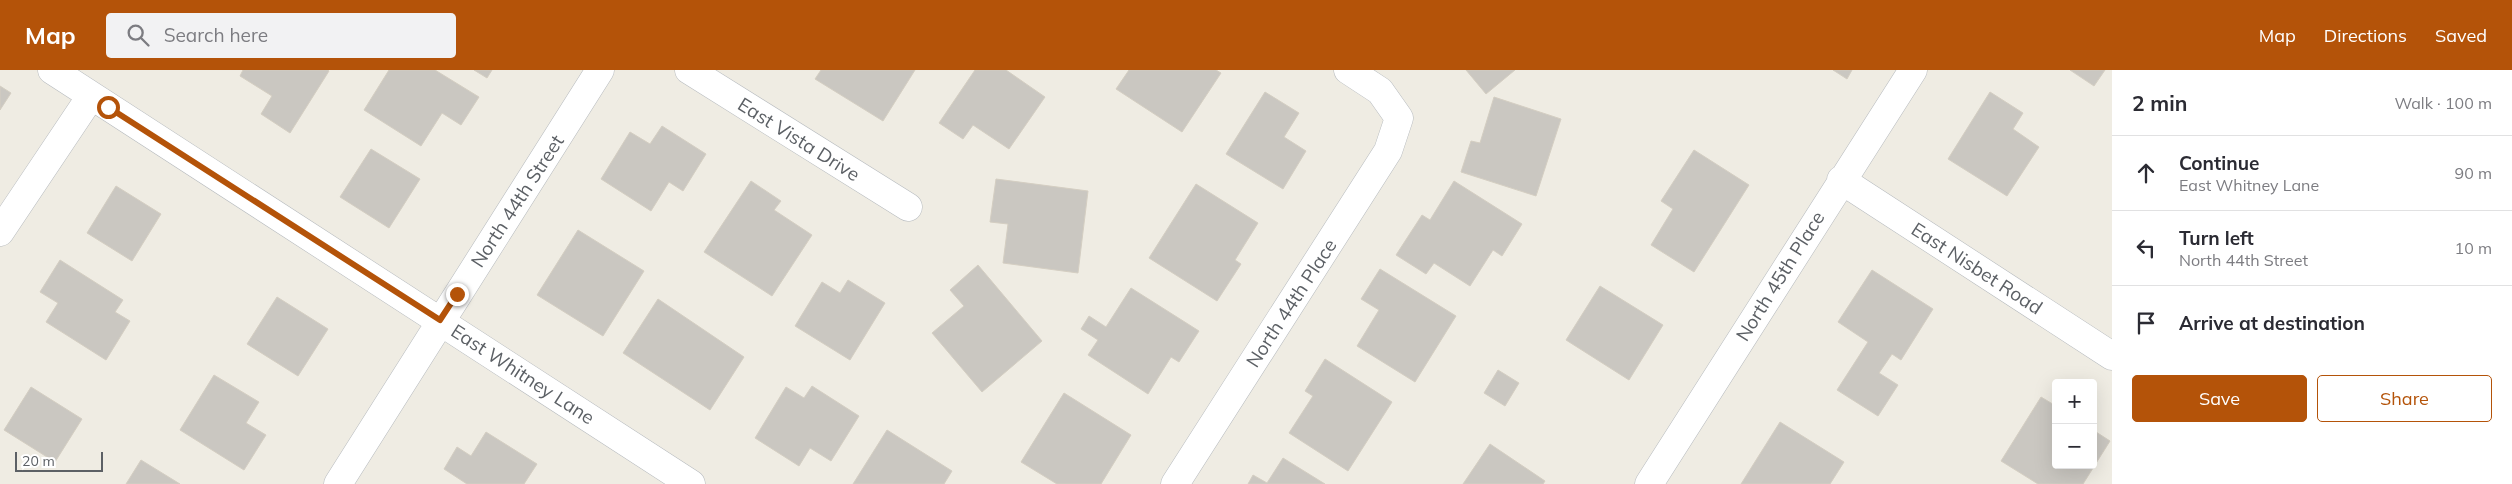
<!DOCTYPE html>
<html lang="en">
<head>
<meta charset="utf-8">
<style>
  :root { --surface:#fff; --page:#f2f2f3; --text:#2b2b33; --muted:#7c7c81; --line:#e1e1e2; --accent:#b45309 }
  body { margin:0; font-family:Mulish,sans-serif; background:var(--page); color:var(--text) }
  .controls { position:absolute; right:15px; bottom:15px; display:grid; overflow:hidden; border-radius:5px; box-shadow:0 5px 20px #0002 }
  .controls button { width:45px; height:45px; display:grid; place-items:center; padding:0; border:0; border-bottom:1px solid var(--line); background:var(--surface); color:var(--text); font:25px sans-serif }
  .scale { position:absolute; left:15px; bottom:12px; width:88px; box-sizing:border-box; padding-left:5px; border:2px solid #5c6065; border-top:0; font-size:14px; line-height:18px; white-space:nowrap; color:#5c6065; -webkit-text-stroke:4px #fff; paint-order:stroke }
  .stop { position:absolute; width:15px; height:15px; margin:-11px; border:4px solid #b45309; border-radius:50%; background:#fff }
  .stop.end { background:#b45309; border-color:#fff; box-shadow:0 1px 5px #0008 }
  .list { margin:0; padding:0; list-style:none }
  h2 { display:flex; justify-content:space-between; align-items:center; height:65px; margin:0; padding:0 20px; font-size:21px }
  h2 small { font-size:16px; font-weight:400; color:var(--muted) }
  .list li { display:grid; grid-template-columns:32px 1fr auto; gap:15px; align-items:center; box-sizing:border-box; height:75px; padding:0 20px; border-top:1px solid var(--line) }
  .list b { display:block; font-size:19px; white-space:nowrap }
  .list p { margin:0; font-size:16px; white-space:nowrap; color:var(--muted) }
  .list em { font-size:16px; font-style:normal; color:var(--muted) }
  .actions { display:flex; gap:10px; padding:15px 20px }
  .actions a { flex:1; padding:11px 0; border:1px solid var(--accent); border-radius:5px; text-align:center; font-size:18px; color:var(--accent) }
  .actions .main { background:var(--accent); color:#fff }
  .icon { flex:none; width:28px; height:28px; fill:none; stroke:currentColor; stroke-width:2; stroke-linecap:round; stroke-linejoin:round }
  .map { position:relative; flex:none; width:2112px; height:414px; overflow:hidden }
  header { display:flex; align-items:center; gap:30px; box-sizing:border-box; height:70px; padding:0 25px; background:var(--accent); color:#fff }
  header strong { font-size:24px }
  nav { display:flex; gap:28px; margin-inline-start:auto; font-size:18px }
  .search { width:350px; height:45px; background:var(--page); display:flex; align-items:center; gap:12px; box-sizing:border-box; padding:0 18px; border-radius:5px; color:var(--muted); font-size:19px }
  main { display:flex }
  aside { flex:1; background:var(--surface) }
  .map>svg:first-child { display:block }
</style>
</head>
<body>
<header>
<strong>Map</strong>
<div class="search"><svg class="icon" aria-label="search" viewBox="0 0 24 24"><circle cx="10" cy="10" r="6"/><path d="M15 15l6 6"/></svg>Search here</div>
<nav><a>Map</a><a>Directions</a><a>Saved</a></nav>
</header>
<main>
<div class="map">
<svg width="2112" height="414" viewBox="0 0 2112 414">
  <rect width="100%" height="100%" fill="#efece3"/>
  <path fill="#cac7c1" stroke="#d4cec2" d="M 243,0 L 328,0 L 329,1 L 290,63 L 261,44 L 272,26 L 240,6 Z
    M 389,0 L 435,0 L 479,27 L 461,55 L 442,43 L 421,76 L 364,40 Z
    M 474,0 L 492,0 L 487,8 Z
    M 821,0 L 915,0 L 883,51 L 815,9 Z
    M 975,0 L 1006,0 L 1045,27 L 1009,79 L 973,55 L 963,69 L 939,53 Z
    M 1129,0 L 1216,0 L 1221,3 L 1182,62 L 1116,19 Z
    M 1466,0 L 1515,0 L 1486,24 Z
    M 1833,0 L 1852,0 L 1847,9 Z
    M 2070,0 L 2105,0 L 2094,16 Z
    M 0,16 L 11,23 L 0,40 Z
    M 1265,22 L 1299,43 L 1284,67 L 1306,81 L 1283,119 L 1226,84 Z
    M 1990,22 L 2023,43 L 2013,59 L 2039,77 L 2007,126 L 1948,89 Z
    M 1494,27 L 1561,49 L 1536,126 L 1461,102 L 1471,71 L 1480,73 Z
    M 662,56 L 706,84 L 683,121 L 669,112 L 651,141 L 601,109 L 630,62 L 650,74 Z
    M 371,79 L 420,109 L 389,158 L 340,127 Z
    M 1694,80 L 1749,115 L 1694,202 L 1651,175 L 1673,139 L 1661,131 Z
    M 996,109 L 1088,121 L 1078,203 L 1003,193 L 1008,154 L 990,152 Z
    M 751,111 L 781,131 L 774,140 L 812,165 L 772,226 L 704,182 Z
    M 1454,111 L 1522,154 L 1502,186 L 1493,180 L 1470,216 L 1434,193 L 1426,204 L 1396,185 L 1422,145 L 1430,150 Z
    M 1196,114 L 1258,153 L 1235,190 L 1241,194 L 1217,231 L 1149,188 Z
    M 116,116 L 161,144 L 132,191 L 87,163 Z
    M 578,160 L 644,201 L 603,266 L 537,225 Z
    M 60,190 L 123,230 L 115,242 L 130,251 L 106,290 L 46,252 L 58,233 L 40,222 Z
    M 978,195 L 1042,271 L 982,322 L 932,263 L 964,236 L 950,220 Z
    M 1380,199 L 1456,246 L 1415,312 L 1357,276 L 1379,240 L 1361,229 Z
    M 1872,200 L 1933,239 L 1901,290 L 1892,284 L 1879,303 L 1898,315 L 1878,346 L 1837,320 L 1868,272 L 1838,252 Z
    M 848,210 L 885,233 L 850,290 L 795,256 L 822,212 L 840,223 Z
    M 1600,216 L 1663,255 L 1629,310 L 1566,270 Z
    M 1131,218 L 1199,261 L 1179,292 L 1171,287 L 1148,324 L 1088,285 L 1098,270 L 1081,259 L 1089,246 L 1106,257 Z
    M 277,227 L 328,259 L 298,306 L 247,274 Z
    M 658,229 L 744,287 L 710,340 L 623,283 Z
    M 1325,289 L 1392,332 L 1348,401 L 1289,363 L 1313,326 L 1305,321 Z
    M 1498,300 L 1519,313 L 1505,336 L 1484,323 Z
    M 214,305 L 259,332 L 246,353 L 266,365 L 244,400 L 180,360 Z
    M 812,316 L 859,346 L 831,391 L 810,378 L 799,396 L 755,368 L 786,317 L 804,328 Z
    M 31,317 L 82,349 L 55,392 L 4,360 Z
    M 1064,323 L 1131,365 L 1101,414 L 1057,414 L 1021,392 Z
    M 2041,327 L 2056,336 L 2056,395 L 2093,395 L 2093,360 L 2110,371 L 2083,414 L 2038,414 L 2001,391 Z
    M 1780,352 L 1844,392 L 1830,414 L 1741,414 Z
    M 887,360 L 952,401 L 944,414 L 853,414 Z
    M 486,362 L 537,394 L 524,414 L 467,414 L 444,399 L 457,377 L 471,386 Z
    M 1490,374 L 1545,411 L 1543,414 L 1463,414 Z
    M 1283,388 L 1325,414 L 1248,414 L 1253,405 L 1267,413 Z
    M 141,390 L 180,414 L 126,414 Z"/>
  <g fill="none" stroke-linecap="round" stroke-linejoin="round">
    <defs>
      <path id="minor" d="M 52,0 L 691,414
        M 689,0 L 908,137
        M 1841,110 L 2112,286
        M 0,162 L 91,26
        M 338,414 L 600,0
        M 1175,414 L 1388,81 L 1399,48 L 1380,21 L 1348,0
        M 1649,414 L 1913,0"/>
    </defs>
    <use href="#minor" stroke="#b6babe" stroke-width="29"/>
    <use href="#minor" stroke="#fff" stroke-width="28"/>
  </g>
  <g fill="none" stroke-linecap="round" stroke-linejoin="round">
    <path stroke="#b45309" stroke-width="6" d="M 108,37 L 440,250 L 457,224"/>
  </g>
  <g text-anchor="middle" stroke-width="5" stroke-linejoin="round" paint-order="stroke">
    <g font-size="19" fill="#5c6065" stroke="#fff">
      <text transform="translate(799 69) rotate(32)" y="7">East Vista Drive</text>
      <text transform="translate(517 131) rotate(-57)" y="7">North 44th Street</text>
      <text transform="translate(1977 198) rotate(33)" y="7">East Nisbet Road</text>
      <text transform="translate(1780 206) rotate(-58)" y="7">North 45th Place</text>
      <text transform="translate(1291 233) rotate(-57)" y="7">North 44th Place</text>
      <text transform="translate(523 304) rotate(33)" y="7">East Whitney Lane</text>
    </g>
  </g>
</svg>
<div class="controls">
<button>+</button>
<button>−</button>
</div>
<div class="scale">20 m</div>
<div class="stop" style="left:108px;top:37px"></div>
<div class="stop end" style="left:457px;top:224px"></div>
</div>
<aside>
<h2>2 min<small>Walk · 100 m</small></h2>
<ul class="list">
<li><svg class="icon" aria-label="ahead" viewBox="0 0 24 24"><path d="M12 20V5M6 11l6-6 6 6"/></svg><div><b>Continue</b><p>East Whitney Lane</p></div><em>90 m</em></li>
<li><svg class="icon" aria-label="left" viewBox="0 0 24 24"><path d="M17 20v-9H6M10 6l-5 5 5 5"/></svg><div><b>Turn left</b><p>North 44th Street</p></div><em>10 m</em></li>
<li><svg class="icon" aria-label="arrive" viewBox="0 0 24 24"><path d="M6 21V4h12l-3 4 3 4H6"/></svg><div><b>Arrive at destination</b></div></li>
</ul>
<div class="actions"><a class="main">Save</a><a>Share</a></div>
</aside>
</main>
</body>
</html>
